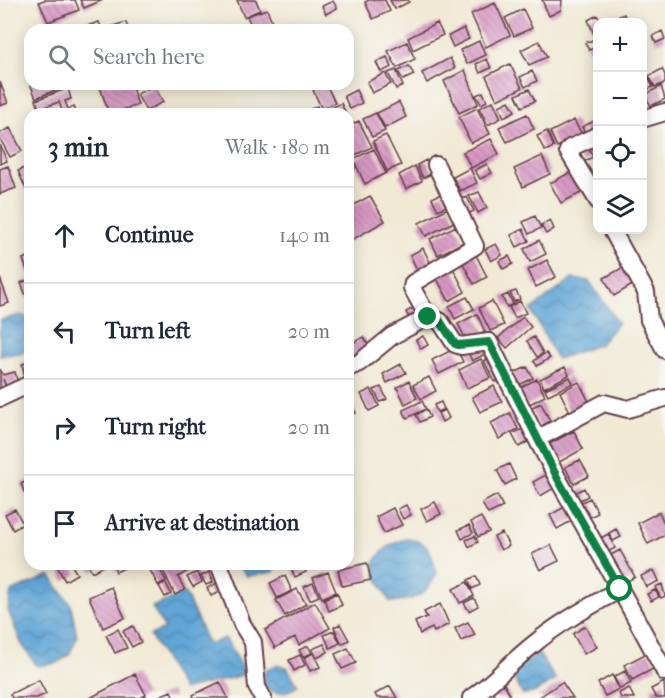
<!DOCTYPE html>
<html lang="en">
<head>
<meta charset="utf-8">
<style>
  :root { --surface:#fff; --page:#f2f2f3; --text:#1f2937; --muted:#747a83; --line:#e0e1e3 }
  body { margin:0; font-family:"IM FELL French Canon",serif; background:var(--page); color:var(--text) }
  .controls { position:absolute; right:18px; top:18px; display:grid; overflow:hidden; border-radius:12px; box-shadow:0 3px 15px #0003 }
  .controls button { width:54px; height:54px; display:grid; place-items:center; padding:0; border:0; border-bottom:2px solid var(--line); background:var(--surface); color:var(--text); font:30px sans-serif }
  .stop { position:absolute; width:18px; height:18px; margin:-14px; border:4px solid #0b8043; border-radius:50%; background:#fff }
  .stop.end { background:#0b8043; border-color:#fff; box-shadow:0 2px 6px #0008 }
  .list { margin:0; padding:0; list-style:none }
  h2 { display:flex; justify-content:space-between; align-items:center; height:78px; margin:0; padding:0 24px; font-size:26px }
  h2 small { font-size:20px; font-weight:400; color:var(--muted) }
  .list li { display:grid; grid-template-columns:39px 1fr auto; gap:18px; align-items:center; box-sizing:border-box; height:96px; padding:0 24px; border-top:2px solid var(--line) }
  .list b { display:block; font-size:22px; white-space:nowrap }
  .list em { font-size:20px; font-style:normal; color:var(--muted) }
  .icon { flex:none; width:33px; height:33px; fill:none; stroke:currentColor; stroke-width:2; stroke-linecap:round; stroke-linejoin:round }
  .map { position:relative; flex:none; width:665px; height:698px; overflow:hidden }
  .search { position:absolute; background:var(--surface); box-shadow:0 3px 15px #0003; left:24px; top:24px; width:330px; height:66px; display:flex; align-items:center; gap:15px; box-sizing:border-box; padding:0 21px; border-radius:18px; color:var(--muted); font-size:22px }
  .panel { position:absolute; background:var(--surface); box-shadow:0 3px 15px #0003; left:24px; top:108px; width:330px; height:462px; border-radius:18px }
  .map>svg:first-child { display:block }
</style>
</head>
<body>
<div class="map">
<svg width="665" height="698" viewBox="0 0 665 698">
  <defs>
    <pattern id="water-waves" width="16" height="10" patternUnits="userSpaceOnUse" patternTransform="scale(1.5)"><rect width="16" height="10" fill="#5fa5d5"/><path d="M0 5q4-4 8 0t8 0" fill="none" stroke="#5086ad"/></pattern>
    <pattern id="building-back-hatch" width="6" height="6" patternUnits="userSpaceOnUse" patternTransform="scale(1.5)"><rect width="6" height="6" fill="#d899c4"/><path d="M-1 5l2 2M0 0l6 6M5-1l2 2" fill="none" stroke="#b17c9f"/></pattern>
  </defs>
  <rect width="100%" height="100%" fill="#f6f6f2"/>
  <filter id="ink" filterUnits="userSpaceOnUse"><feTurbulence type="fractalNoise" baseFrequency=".0167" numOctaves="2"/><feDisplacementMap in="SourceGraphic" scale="12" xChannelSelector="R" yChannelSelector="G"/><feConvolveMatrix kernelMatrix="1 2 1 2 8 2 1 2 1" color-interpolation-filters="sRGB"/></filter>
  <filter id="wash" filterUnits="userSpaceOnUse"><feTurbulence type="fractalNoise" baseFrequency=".008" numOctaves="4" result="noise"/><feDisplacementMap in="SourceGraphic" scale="24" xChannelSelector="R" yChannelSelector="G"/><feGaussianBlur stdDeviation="1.35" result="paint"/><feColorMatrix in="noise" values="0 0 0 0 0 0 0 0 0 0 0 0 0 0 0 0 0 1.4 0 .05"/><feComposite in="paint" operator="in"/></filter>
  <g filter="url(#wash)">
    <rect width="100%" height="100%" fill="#f1e9d4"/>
    <path fill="url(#water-waves)" stroke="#546280" stroke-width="1.5" d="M 572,279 L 589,281 L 618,323 L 600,344 L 557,359 L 531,310 Z
      M 20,315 L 30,318 L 30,351 L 0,356 L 0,320 Z
      M 407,539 C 432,542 430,552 437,573 C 425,598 416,599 390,602 L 376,576 L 374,563 C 383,549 390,543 407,539 Z
      M 236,564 L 272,564 L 274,572 L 247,576 Z
      M 50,575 L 71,605 L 77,637 L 69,655 L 57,663 L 37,666 L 21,643 L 8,610 L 11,592 Z
      M 185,593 L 209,645 L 225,638 L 247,674 L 183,690 L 150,635 L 165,629 L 152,607 Z
      M 539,654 L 556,680 L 533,693 L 522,694 L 511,673 L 512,669 Z
      M 278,665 L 287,667 L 298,686 C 281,698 257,694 266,669 Z"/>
    <g id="blocks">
      <path fill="url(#building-back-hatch)" d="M 44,0 L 75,0 L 79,10 L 48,22 L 39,2 Z
        M 80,0 L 103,0 L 84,8 Z
        M 237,0 L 256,0 L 260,10 L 244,17 Z
        M 369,0 L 385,0 L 390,11 L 373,19 L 365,2 Z
        M 390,0 L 408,0 L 409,2 L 395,9 Z
        M 542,0 L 562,0 L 561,10 L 549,16 Z
        M 333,1 L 337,8 L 326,14 L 322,6 Z
        M 495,3 L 510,35 L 486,47 L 471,14 Z
        M 267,9 L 275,29 L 253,30 L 247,16 Z
        M 523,9 L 532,28 L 514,36 L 505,18 Z
        M 624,14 L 628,22 L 606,22 Z
        M 597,15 L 601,22 L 598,22 L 598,35 L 595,36 L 588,20 Z
        M 99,22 L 102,30 L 85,30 L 84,27 Z
        M 126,22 L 128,30 L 111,30 L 110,27 Z
        M 437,23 L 443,35 L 413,50 L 408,38 Z
        M 464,28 L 469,39 L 453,47 L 448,36 Z
        M 662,31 L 665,39 L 656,43 L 653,36 Z
        M 598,38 L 598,46 L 589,50 L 585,43 Z
        M 479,41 L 486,55 L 467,64 L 460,50 Z
        M 539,41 L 547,57 L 529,65 L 521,50 Z
        M 407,42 L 415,59 L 397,68 L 388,51 Z
        M 387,57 L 392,67 L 381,72 L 376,62 Z
        M 450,58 L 455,68 L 427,83 L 422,73 Z
        M 487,59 L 491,68 L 480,73 L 476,64 Z
        M 510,64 L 522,88 L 497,100 L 486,76 Z
        M 409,66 L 414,75 L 403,80 L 398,71 Z
        M 662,69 L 665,75 L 665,83 L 655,87 L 649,76 Z
        M 396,70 L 403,86 L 396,89 L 388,73 Z
        M 465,70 L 478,104 L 459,113 L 444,81 Z
        M 532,71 L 537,81 L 525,87 L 520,77 Z
        M 30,73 L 30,84 L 65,84 L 66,86 L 36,98 L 26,74 Z
        M 385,73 L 391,84 L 372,93 L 367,82 Z
        M 648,77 L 653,87 L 643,92 L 642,80 Z
        M 0,82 L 8,103 L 0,106 Z
        M 99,84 L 131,84 L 138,105 L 109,114 Z
        M 326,84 L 335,103 L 322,109 L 313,90 Z
        M 154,86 L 163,102 L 146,111 L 137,94 Z
        M 661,86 L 665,99 L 651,106 L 645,95 Z
        M 68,88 L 71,99 L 65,101 L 68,109 L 74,107 L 77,114 L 63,114 L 59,102 L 39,109 L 36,100 Z
        M 529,89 L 535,101 L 522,107 L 516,95 Z
        M 356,90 L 362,103 L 350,109 L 344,96 Z
        M 483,92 L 487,101 L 481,104 L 476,95 Z
        M 493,101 L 501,118 L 488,125 L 479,108 Z
        M 509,101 L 515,111 L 504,117 L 499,106 Z
        M 399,102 L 406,117 L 385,128 L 377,113 Z
        M 341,103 L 346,114 L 327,114 L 326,111 Z
        M 317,106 L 321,114 L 311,114 L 309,110 Z
        M 477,108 L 490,134 L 471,143 L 459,117 Z
        M 376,113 L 385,131 L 372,137 L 363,119 Z
        M 527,114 L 534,129 L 507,142 L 499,127 Z
        M 598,119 L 598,131 L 587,136 L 582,127 Z
        M 574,120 L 582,135 L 557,147 L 550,132 Z
        M 359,121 L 372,147 L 355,155 L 348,140 L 348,126 Z
        M 10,128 L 22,151 L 10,157 L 0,139 L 0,133 Z
        M 547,131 L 554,147 L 545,151 L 537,136 Z
        M 386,135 L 401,165 L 387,171 L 373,141 Z
        M 491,139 L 499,154 L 471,168 L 463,152 Z
        M 0,145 L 7,161 L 0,164 Z
        M 587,145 L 593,157 L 583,162 L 577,150 Z
        M 374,149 L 386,173 L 365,184 L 353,159 Z
        M 348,154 L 355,168 L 348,172 Z
        M 542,156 L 550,174 L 523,187 L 514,169 Z
        M 426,160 L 433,173 L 423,178 L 417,165 Z
        M 487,164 L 492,173 L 480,179 L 475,170 Z
        M 30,165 L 30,198 L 18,171 Z
        M 8,166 L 16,188 L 0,194 L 0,169 Z
        M 415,166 L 422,181 L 406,189 L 399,175 Z
        M 470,168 L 477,183 L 460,191 L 453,177 Z
        M 577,169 L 587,190 L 561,203 L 550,183 Z
        M 479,192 L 487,208 L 478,213 L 469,196 Z
        M 443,193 L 449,205 L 438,210 L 432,198 Z
        M 370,196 L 385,221 L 350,241 L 348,238 L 348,208 Z
        M 467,197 L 474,211 L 463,216 L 456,202 Z
        M 450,207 L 456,221 L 426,236 L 419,223 Z
        M 535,216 L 541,228 L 529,234 L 523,222 Z
        M 550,220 L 554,229 L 546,234 L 541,225 Z
        M 456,226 L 464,242 L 438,255 L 430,239 Z
        M 523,229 L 529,241 L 517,247 L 511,235 Z
        M 539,240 L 546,254 L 530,262 L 524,249 Z
        M 496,244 L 502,255 L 491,261 L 485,249 Z
        M 423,248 L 432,266 L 418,272 L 410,255 Z
        M 474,251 L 487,277 L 474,284 L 460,258 Z
        M 30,256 L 30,279 L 23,259 Z
        M 509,256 L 513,264 L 503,269 L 499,261 Z
        M 547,260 L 556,277 L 536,287 L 528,270 Z
        M 629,264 L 639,281 L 614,296 L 604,278 Z
        M 453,268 L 465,292 L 449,301 L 436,277 Z
        M 0,278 L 9,303 L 0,306 Z
        M 30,279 L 30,296 L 27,298 L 21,283 Z
        M 516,291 L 520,299 L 514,302 L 510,293 Z
        M 508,294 L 513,304 L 507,307 L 502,297 Z
        M 467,297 L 474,309 L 455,319 L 449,306 Z
        M 492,301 L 504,325 L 490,331 L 479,308 Z
        M 520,301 L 526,313 L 515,318 L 509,307 Z
        M 415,307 L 419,315 L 410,319 L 406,312 Z
        M 477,314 L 485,332 L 467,341 L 458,324 Z
        M 523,317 L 531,327 L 507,348 L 498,338 Z
        M 423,336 L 428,345 L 421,349 L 416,340 Z
        M 364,337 L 371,351 L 350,362 L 348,345 Z
        M 534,337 L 543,353 L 537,357 L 527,341 Z
        M 456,348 L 463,362 L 439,374 L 432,360 Z
        M 467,350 L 491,351 L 472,361 Z
        M 546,353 L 550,358 L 537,366 L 534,361 Z
        M 492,356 L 503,378 L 495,382 L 484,361 Z
        M 481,359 L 490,378 L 467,388 L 459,370 Z
        M 30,362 L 30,380 L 26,381 L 22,364 Z
        M 401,364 L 406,373 L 387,383 L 383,374 Z
        M 527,367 L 533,378 L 517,386 L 512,374 Z
        M 565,367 L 569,375 L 544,388 L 540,379 Z
        M 0,369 L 3,375 L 15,372 L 18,383 L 6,386 L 3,379 L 6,387 L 0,388 Z
        M 429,377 L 436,391 L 421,399 L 413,385 Z
        M 570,377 L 573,383 L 548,395 L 545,389 Z
        M 537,379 L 545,396 L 526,406 L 517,389 Z
        M 409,381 L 417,398 L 405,404 L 397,387 Z
        M 579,382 L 589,402 L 570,412 L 560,392 Z
        M 494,386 L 502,402 L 480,412 L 472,397 Z
        M 381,387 L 387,399 L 380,402 L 374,390 Z
        M 371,389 L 379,406 L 369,411 L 361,394 Z
        M 348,398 L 356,413 L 348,417 Z
        M 422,401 L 426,409 L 407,418 L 403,410 Z
        M 441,402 L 444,409 L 437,412 L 434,405 Z
        M 541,403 L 550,421 L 540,427 L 530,408 Z
        M 426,409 L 430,417 L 420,422 L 416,415 Z
        M 445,410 L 449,418 L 442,422 L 438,413 Z
        M 510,413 L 518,429 L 499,439 L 491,423 Z
        M 527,427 L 533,439 L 519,447 L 512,434 Z
        M 574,431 L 583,449 L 554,465 L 545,446 Z
        M 580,460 L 589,476 L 574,484 L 565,467 Z
        M 509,464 L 516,479 L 505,485 L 497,470 Z
        M 551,472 L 558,486 L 540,496 L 533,482 Z
        M 30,479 L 30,491 L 25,494 L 21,484 Z
        M 584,488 L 588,496 L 577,502 L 573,494 Z
        M 497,495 L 503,507 L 488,514 L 482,503 Z
        M 590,498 L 598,513 L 586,519 L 578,504 Z
        M 435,502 L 441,514 L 427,521 L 421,509 Z
        M 570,504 L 577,518 L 557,529 L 550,515 Z
        M 406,505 L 411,515 L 403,519 L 398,509 Z
        M 393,508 L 402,525 L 384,533 L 376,517 Z
        M 15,509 L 23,524 L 13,530 L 5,514 Z
        M 659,512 L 665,525 L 665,535 L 648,544 L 638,523 Z
        M 481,517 L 489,532 L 478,537 L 471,522 Z
        M 469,525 L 473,533 L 462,539 L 458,530 Z
        M 616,529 L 621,537 L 613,541 L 609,533 Z
        M 502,533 L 509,546 L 501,550 L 494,537 Z
        M 608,534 L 615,548 L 606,553 L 599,539 Z
        M 475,536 L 478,542 L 469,547 L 466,540 Z
        M 551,545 L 559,561 L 540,570 L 532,554 Z
        M 620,550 L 635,577 L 624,583 L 609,556 Z
        M 367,563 L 371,580 L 342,586 L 338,570 Z
        M 61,564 L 71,564 L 77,574 L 65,581 L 57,566 Z
        M 88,564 L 103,564 L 103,566 L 92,572 Z
        M 113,564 L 125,564 L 126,567 L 116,572 Z
        M 160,564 L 185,564 L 188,571 L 178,577 L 185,590 L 175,595 Z
        M 289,564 L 302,564 L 306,572 L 295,577 Z
        M 158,566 L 166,581 L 158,585 L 150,570 Z
        M 654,570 L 659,581 L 646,587 L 641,576 Z
        M 197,572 L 202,582 L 193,587 L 187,577 Z
        M 209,572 L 213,582 L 206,585 L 201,576 Z
        M 328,572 L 336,592 L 322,598 L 313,578 Z
        M 285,576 L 292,591 L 277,598 L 270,583 Z
        M 476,576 L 480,585 L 472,589 L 468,580 Z
        M 219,582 L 224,590 L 211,596 L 207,588 Z
        M 467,582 L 474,596 L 460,603 L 453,589 Z
        M 166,583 L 171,594 L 165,597 L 159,586 Z
        M 313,583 L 319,596 L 310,600 L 304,587 Z
        M 662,584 L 665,596 L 661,598 L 655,587 Z
        M 111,587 L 125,618 L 103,628 L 89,597 Z
        M 297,589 L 306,604 L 285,616 L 276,600 Z
        M 655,590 L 659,597 L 651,601 L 647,594 Z
        M 337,593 L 342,605 L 329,611 L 324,599 Z
        M 474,598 L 478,606 L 469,611 L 464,603 Z
        M 315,602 L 330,628 L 299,645 L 295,637 L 275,648 L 265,630 Z
        M 440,604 L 449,624 L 434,632 L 432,628 L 420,634 L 415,622 L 427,617 L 424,612 Z
        M 468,622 L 475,635 L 461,641 L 455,628 Z
        M 340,624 L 349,640 L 342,644 L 334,627 Z
        M 133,626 L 141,642 L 132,647 L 123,631 Z
        M 585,626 L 597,647 L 584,654 L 573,634 Z
        M 118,629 L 127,648 L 115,653 L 106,635 Z
        M 334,631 L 340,643 L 330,648 L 324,635 Z
        M 324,644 L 328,652 L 317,658 L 312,649 Z
        M 308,646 L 312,653 L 303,657 L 299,650 Z
        M 348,648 L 356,663 L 342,669 L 335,654 Z
        M 649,652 L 657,667 L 632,680 L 624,665 Z
        M 313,653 L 320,667 L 310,671 L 304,658 Z
        M 300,655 L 305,665 L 294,671 L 289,660 Z
        M 625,671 L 631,683 L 620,689 L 614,677 Z
        M 135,674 L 146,695 L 140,698 L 90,698 Z
        M 612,675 L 619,689 L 605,696 L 598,683 Z
        M 39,680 L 46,694 L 37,698 L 12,698 L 10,694 Z
        M 220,682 L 228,698 L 194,698 L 193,695 Z
        M 562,682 L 573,698 L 538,698 Z
        M 664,682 L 665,698 L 656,698 L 651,689 Z
        M 504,684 L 511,698 L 496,698 L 492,690 Z
        M 390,686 L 397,698 L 377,698 L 375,694 Z
        M 629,688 L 634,698 L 621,698 L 619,693 Z
        M 171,691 L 174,698 L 155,698 Z"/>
    </g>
  </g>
  <g filter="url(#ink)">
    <use href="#blocks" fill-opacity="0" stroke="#633d44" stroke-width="1.5"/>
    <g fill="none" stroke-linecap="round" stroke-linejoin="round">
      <defs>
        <path id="minor" d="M 642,119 L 665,112
          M 598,135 L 570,148 L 568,151 L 598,201
          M 436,165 L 475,246 L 413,283 L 412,288 L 428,317 L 440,321 L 455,344 L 461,346 L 489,342 L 537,439
          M 612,230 L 646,292 L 649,320 L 665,350
          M 348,368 L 359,363 L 392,336 L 428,317
          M 0,398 L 30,384
          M 219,564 L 242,624 L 253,642 L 257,687 L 263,698
          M 620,589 L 559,481 L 537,439 L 604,403 L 628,409 L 665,398
          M 471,698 C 494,682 512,661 534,644 C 560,622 591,606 620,589 L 665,672"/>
      </defs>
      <use href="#minor" stroke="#633d44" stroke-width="20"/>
      <use href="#minor" stroke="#fff" stroke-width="16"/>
    </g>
  </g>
  <g fill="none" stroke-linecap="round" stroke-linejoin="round" filter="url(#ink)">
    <path stroke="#0b8043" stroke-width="8" d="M 428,317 L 440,321 L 455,344 L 458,345 L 489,342 L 559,481 L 620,589"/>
  </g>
</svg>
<div class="controls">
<button>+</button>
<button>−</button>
<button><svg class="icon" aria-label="locate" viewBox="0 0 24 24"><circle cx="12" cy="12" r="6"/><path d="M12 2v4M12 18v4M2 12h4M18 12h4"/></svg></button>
<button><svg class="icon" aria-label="layers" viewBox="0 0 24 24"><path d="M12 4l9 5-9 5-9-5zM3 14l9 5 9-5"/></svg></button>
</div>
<div class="stop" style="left:620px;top:589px"></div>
<div class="stop end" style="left:428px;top:317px"></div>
<div class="search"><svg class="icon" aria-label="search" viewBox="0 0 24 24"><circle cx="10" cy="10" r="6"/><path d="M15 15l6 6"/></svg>Search here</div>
<section class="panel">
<h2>3 min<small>Walk · 180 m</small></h2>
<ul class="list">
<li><svg class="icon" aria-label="ahead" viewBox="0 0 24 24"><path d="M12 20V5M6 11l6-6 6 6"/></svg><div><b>Continue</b></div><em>140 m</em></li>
<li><svg class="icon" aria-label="left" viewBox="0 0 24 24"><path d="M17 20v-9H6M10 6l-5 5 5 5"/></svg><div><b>Turn left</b></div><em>20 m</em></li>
<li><svg class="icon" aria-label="right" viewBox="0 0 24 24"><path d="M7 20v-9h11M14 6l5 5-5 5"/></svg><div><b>Turn right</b></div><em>20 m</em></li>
<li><svg class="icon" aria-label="arrive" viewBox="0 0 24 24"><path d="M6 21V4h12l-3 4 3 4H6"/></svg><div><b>Arrive at destination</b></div></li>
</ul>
</section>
</div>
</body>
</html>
